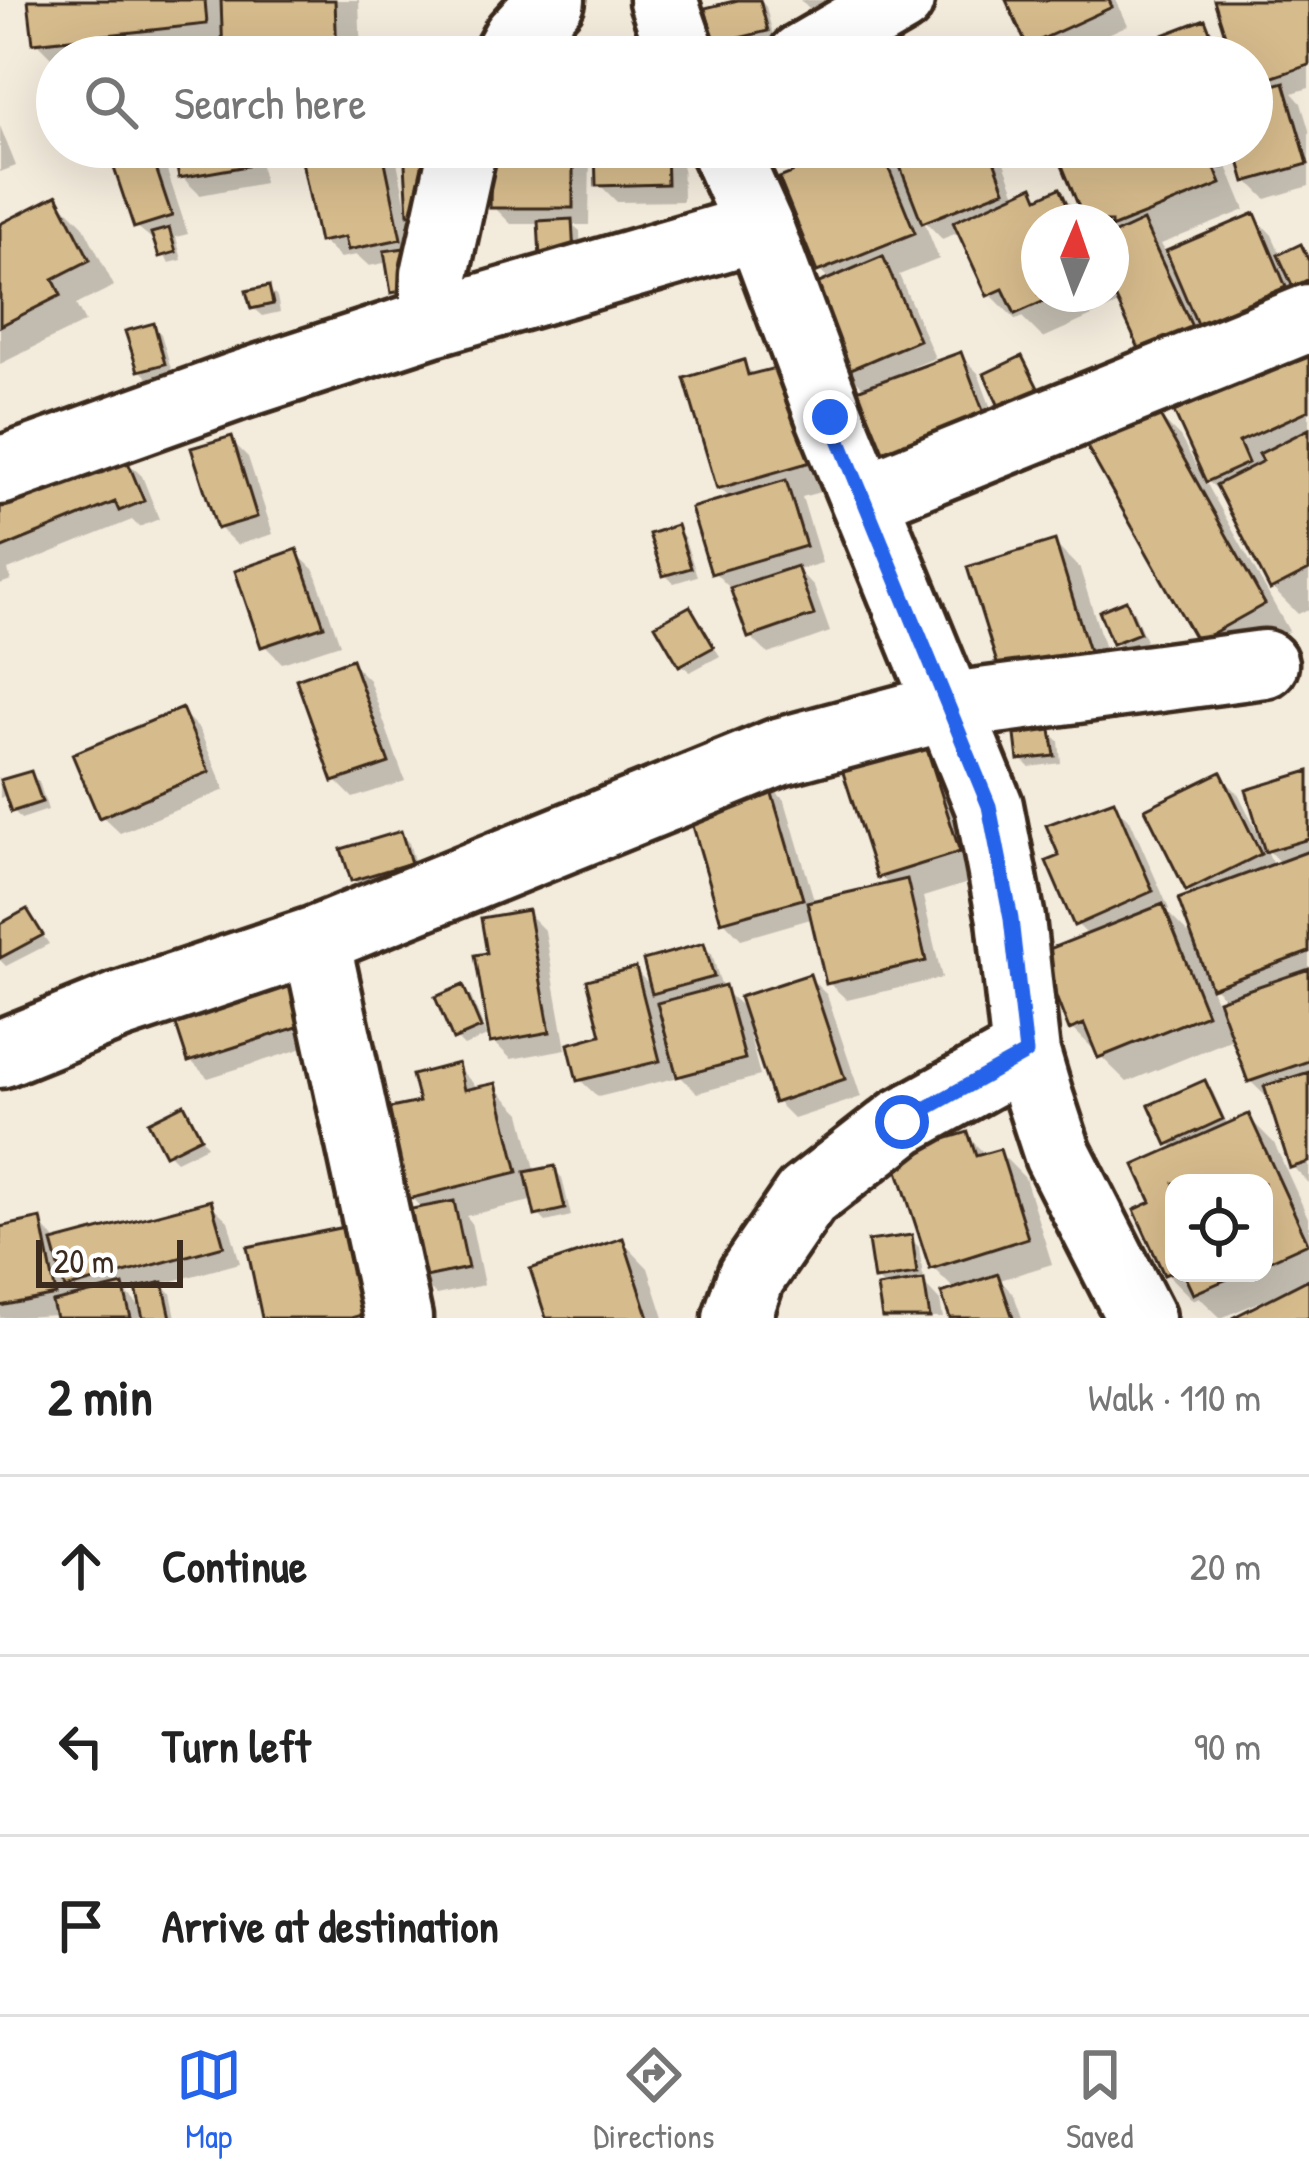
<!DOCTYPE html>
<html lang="en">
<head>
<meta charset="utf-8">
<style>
  :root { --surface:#fff; --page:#f6f6f6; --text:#222; --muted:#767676; --line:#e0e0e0; --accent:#2563eb }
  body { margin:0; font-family:"Patrick Hand",sans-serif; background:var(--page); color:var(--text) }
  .controls { position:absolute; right:36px; bottom:36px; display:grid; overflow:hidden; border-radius:24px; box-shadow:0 12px 48px #0002 }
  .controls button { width:108px; height:108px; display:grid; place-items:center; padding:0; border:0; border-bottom:3px solid var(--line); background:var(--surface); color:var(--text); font:60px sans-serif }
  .compass { position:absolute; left:1021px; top:204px; width:108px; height:108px; border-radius:50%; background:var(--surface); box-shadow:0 12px 48px #0002; rotate:2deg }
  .scale { position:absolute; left:36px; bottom:30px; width:147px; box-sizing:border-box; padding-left:12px; border:6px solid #3b2a1e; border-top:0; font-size:33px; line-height:42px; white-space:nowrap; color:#3b2a1e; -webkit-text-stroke:9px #fff; paint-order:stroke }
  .stop { position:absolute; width:36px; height:36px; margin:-27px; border:9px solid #2563eb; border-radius:50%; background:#fff }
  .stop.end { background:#2563eb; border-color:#fff; box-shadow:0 3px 12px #0008 }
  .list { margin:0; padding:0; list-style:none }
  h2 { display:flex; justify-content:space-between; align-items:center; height:156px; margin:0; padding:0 48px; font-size:51px }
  h2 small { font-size:39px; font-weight:400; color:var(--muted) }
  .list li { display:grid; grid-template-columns:78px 1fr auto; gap:36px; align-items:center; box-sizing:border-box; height:180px; padding:0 48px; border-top:3px solid var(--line) }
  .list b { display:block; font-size:45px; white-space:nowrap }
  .list em { font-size:39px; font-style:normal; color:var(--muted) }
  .icon { flex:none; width:66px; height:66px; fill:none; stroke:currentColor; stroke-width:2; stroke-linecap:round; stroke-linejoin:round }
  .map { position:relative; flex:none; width:1309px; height:1318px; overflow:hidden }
  .search { position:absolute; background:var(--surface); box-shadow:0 12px 48px #0002; left:36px; right:36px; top:36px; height:132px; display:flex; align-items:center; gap:30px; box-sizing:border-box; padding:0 42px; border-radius:66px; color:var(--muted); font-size:45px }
  .sheet { height:696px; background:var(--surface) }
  nav { display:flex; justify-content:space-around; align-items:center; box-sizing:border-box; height:168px; border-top:3px solid var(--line); background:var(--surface); font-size:33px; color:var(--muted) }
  nav a { display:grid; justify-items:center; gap:6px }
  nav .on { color:var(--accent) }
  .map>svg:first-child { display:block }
</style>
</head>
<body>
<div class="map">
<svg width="1309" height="1318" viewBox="0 0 1309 1318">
  <rect width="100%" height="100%" fill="#f3ebdc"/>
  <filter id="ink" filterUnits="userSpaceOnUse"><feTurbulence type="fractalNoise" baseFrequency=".00833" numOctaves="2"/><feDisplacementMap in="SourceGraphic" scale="24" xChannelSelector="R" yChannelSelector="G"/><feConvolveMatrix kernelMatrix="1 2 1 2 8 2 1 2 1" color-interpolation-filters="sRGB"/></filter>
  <g filter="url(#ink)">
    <path fill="#0003" fill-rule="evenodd" d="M 31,0 L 359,0 L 361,57 L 226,57 L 225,41 L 54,60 L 36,42 Z
      M 751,0 L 760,0 L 766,7 L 774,39 L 725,50 L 716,42 Z
      M 800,0 L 863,0 L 863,4 L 809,9 Z
      M 1009,0 L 1116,0 L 1128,25 L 1057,57 L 1042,57 L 1029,44 Z
      M 1217,0 L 1309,0 L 1309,88 L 1292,93 L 1301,103 L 1309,130 L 1309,186 L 1266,199 L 1248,181 L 1238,147 L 1252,147 L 1252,57 L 1235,57 Z
      M 1204,22 L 1222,40 L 1228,57 L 1157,57 Z
      M 889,42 L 901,57 L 859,57 Z
      M 0,126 L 16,166 L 0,172 Z
      M 177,147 L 258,147 L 264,183 L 200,195 L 182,177 Z
      M 302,147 L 394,147 L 406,206 L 410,205 L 407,147 L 428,230 L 407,209 L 417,257 L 402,300 L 394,292 L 389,262 L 369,266 L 357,255 L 340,258 L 322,241 Z
      M 494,147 L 590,147 L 589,225 L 573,225 L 580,231 L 581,263 L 541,224 L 511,224 L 493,206 Z
      M 598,147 L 682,147 L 683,201 L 617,202 L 599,184 Z
      M 810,147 L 817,147 L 830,161 L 864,147 L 880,147 L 905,172 L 924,147 L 998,147 L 1017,197 L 1032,190 L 1042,199 L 1059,192 L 1087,220 L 1054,147 L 1219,147 L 1245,210 L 1161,244 L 1165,254 L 1255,217 L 1272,235 L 1282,257 L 1300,248 L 1309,258 L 1309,291 L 1304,293 L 1292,281 L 1302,305 L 1218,340 L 1197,320 L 1209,349 L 1121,303 L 1043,338 L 1022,317 L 1016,320 L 990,294 L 961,231 L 942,239 L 923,219 L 939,259 L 899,275 L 935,358 L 913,367 L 915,372 L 960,355 L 978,373 L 1003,441 L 866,390 L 846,370 L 831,282 L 820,271 L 796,175 ZM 1039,222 L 1111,222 L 1111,294 L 1039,294 Z
      M 149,153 L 167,171 L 188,234 L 176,237 L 182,260 L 169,263 L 157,243 L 136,226 Z
      M 57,199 L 83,225 L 114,286 L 76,305 L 85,322 L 0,364 L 0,227 Z
      M 268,289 L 277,297 L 280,312 L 262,316 L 253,308 Z
      M 153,326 L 161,334 L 172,372 L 148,378 L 140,370 Z
      M 1309,340 L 1309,609 L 1298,614 L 1272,588 L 1226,497 L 1203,477 L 1289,631 L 1225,666 L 1199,640 L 1154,411 L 1180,437 L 1198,469 Z
      M 743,364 L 755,376 L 782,369 L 835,488 L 802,497 L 822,563 L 798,570 L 814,587 L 830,632 L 768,654 L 751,637 L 732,590 L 714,572 L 731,499 L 719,488 Z
      M 231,440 L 248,457 L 273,534 L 237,545 L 220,528 Z
      M 124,459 L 142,476 L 159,519 L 139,527 L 132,520 L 8,570 L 11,580 L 0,584 L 0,509 Z
      M 676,529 L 684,537 L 697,576 L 674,583 L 665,575 Z
      M 1054,543 L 1080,569 L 1120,697 L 1034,716 Z
      M 296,553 L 314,570 L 340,644 L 282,663 L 264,645 Z
      M 1126,603 L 1134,612 L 1146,641 L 1123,650 L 1114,642 Z
      M 689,609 L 720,656 L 690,672 L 681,664 Z
      M 352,663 L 369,680 L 405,781 L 353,798 L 335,780 Z
      M 182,712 L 199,729 L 225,790 L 120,833 L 102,816 Z
      M 920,731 L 946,757 L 984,878 L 923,897 L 942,978 L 847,1000 L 829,983 L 814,918 L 741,939 L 724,921 L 767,783 L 785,801 L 815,903 L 890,886 L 880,876 Z
      M 1050,733 L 1059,741 L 1061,763 L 1029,767 L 1021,759 Z
      M 31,774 L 39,782 L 48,810 L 21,819 L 13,810 L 8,794 L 0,798 L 0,783 Z
      M 1309,775 L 1309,1183 L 1293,1167 L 1272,1102 L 1250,1081 L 1235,1038 L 1127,1082 L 1072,1028 L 1089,936 L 1077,924 L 1063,858 L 1113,804 L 1131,822 L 1169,909 L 1166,911 L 1197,942 L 1195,896 L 1188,889 L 1220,776 L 1238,793 L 1261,840 ZM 1266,848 L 1281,864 L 1274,867 ZM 1208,981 L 1227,1000 L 1217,1003 Z
      M 401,835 L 409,843 L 417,871 L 362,888 L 354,880 Z
      M 27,912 L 49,944 L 6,966 L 0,960 L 0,927 Z
      M 527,913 L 545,931 L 566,1049 L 511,1059 L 493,1041 Z
      M 703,946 L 712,954 L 722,989 L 747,1011 L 809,977 L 827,995 L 861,1097 L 794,1119 L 776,1101 L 755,1036 L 750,1037 L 760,1076 L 697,1093 L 673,1069 L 675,1078 L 598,1097 L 580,1080 L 605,1038 L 635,970 L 654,989 Z
      M 289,954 L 329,1040 L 208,1078 L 190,1060 Z
      M 463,989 L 471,997 L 487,1036 L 464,1046 L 456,1038 Z
      M 457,1067 L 480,1090 L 495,1087 L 521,1113 L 536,1173 L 554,1169 L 562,1178 L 571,1216 L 546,1222 L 538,1214 L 535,1200 L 466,1216 L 471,1222 L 484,1285 L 436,1295 L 418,1278 L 423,1210 L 411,1197 L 422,1104 Z
      M 1204,1083 L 1213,1092 L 1228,1126 L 1248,1117 L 1274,1143 L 1309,1220 L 1309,1318 L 1239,1318 L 1263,1306 L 1261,1301 L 1221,1318 L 1199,1297 L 1193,1300 L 1167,1274 L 1155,1204 L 1176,1149 L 1170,1143 ZM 1174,1183 L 1264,1183 L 1264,1273 L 1174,1273 Z
      M 183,1108 L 207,1146 L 176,1161 L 168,1153 Z
      M 967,1136 L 987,1156 L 999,1152 L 1025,1178 L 1052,1264 L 1000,1280 L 1014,1295 L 1022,1318 L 953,1318 L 945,1295 L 956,1291 L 932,1267 L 931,1147 Z
      M 210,1204 L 228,1221 L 240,1263 L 162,1284 L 171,1293 L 176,1318 L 59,1318 L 58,1315 L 0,1318 L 0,1230 L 40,1222 L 58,1244 ZM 140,1290 L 145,1311 L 127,1294 Z
      M 910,1238 L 919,1247 L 924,1284 L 940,1301 L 943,1318 L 886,1318 L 881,1290 L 887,1289 L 876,1278 Z
      M 622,1241 L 648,1268 L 664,1318 L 550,1318 L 534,1271 Z"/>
    <path fill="#d6bb8c" stroke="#3b2a1e" stroke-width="3" d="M 28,0 L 205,0 L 207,24 L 33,43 Z
      M 221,0 L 335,0 L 337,57 L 223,57 Z
      M 738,0 L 760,0 L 768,31 L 714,44 L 705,8 Z
      M 1006,0 L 1109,0 L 1112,7 L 1027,46 Z
      M 1214,0 L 1309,0 L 1309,65 L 1252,84 L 1252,57 L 1232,57 Z
      M 1205,19 L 1220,57 L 1154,57 L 1147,41 Z
      M 1284,82 L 1308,164 L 1245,182 L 1235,147 L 1252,147 L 1252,91 Z
      M 173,147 L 244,147 L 247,166 L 179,178 Z
      M 299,147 L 382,147 L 401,239 L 348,250 L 345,237 L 319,242 Z
      M 404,147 L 440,147 L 444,212 L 408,214 Z
      M 491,147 L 573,147 L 573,208 L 490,208 Z
      M 595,147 L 666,147 L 667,184 L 596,186 Z
      M 802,147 L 818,147 L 823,160 L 856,147 L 880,147 L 915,233 L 817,272 L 779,178 L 792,173 L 783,154 Z
      M 920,147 L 989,147 L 1005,190 L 922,223 L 896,156 Z
      M 1050,147 L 1093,147 L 1057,163 Z
      M 1101,147 L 1206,147 L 1221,184 L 1111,228 L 1111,222 L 1085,222 L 1061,163 Z
      M 150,150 L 172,216 L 134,228 L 112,162 Z
      M 1033,186 L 1038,198 L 1060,188 L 1075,222 L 1039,222 L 1039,294 L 1060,294 L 1015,314 L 1003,289 L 987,296 L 953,222 Z
      M 57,195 L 90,260 L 53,279 L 61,295 L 0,326 L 0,224 Z
      M 1255,213 L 1286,287 L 1197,324 L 1166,251 Z
      M 572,219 L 574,256 L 540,258 L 538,221 Z
      M 1143,221 L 1194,331 L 1142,355 L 1111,288 L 1111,236 Z
      M 169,228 L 176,252 L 159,257 L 151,233 Z
      M 1301,244 L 1309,261 L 1309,279 L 1293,287 L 1278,255 Z
      M 411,247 L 418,288 L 391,293 L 384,251 Z
      M 883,256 L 919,340 L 844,372 L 807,288 Z
      M 269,286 L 273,304 L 251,309 L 246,291 Z
      M 154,323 L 165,364 L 138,371 L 125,331 Z
      M 1309,347 L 1309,410 L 1239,442 L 1248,463 L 1206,482 L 1174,412 L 1200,400 L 1191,378 Z
      M 961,352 L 988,424 L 884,462 L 857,390 Z
      M 1022,356 L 1042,396 L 1003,415 L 984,374 Z
      M 744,360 L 748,375 L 783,366 L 811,462 L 717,489 L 684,378 Z
      M 1155,407 L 1265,604 L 1197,642 L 1086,445 Z
      M 1309,429 L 1309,570 L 1270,590 L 1216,485 L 1263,461 L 1259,454 Z
      M 232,436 L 257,517 L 217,529 L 191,448 Z
      M 125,455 L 144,501 L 119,511 L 115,502 L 0,549 L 0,506 Z
      M 786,480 L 806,546 L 711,574 L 691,508 Z
      M 677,525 L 691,568 L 663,576 L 649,534 Z
      M 1055,540 L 1095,671 L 1006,692 L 967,567 Z
      M 297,549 L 324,626 L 261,647 L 235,571 Z
      M 797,566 L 814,615 L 748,638 L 730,588 Z
      M 1126,600 L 1140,633 L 1112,644 L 1099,611 Z
      M 690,606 L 714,647 L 679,666 L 655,625 Z
      M 352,659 L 389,763 L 333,782 L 296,679 Z
      M 182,708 L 209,772 L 99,818 L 72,754 Z
      M 920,727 L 960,852 L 877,878 L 837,754 Z
      M 1051,730 L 1055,756 L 1018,760 L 1015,735 Z
      M 31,771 L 42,802 L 11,812 L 0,780 Z
      M 1309,771 L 1309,839 L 1265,852 L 1246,790 Z
      M 1221,772 L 1261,854 L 1186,891 L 1145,809 Z
      M 768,780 L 803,899 L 721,922 L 686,802 Z
      M 1114,800 L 1153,891 L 1074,926 L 1046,861 L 1059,856 L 1046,825 Z
      M 401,831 L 411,863 L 351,881 L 341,849 Z
      M 1309,851 L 1309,952 L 1211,988 L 1178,899 Z
      M 907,879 L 926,961 L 826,984 L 807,902 Z
      M 1163,904 L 1207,1014 L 1098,1058 L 1084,1024 L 1069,1030 L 1039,953 Z
      M 27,909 L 43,935 L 0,958 L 0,924 Z
      M 528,910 L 550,1032 L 490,1043 L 475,955 L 487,953 L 481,918 Z
      M 704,943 L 714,977 L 652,994 L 643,960 Z
      M 290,951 L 313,1022 L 188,1062 L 165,991 Z
      M 636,967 L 660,1061 L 577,1081 L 568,1044 L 601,1035 L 587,980 Z
      M 1309,969 L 1309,1061 L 1248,1082 L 1218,1000 Z
      M 810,974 L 845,1079 L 774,1103 L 739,997 Z
      M 463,985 L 481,1028 L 453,1040 L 435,997 Z
      M 725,985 L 745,1059 L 677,1077 L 657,1003 Z
      M 458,1063 L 464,1090 L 496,1083 L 518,1172 L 408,1199 L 386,1109 L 419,1102 L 412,1075 Z
      M 1309,1072 L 1309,1162 L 1290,1168 L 1264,1086 Z
      M 1205,1080 L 1223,1119 L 1167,1145 L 1149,1105 Z
      M 184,1104 L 201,1137 L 165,1155 L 148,1122 Z
      M 1249,1114 L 1308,1243 L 1264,1263 L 1264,1183 L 1174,1183 L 1174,1271 L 1164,1275 L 1134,1210 L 1151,1202 L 1134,1165 Z
      M 968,1132 L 976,1156 L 1000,1149 L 1028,1238 L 930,1269 L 889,1143 L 925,1145 Z
      M 555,1166 L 565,1209 L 535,1216 L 525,1172 Z
      M 211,1200 L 224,1246 L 65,1289 L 52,1242 Z
      M 454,1201 L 468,1268 L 416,1279 L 385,1214 Z
      M 41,1218 L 56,1295 L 0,1306 L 0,1227 Z
      M 354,1225 L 372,1312 L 351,1318 L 262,1318 L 247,1247 Z
      M 912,1235 L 917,1274 L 874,1280 L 868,1241 Z
      M 623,1238 L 649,1318 L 546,1318 L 530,1269 Z
      M 1183,1273 L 1241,1273 L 1193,1294 Z
      M 998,1274 L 1013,1318 L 950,1318 L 941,1293 Z
      M 1309,1279 L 1309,1318 L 1232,1318 Z
      M 924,1280 L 930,1318 L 882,1318 L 877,1287 Z
      M 163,1282 L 171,1318 L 143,1318 L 136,1288 Z
      M 123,1285 L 131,1318 L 56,1318 L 52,1302 Z"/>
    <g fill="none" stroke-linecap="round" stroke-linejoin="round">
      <defs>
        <path id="minor" d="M 663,0 L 683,57
          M 506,57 L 517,37 L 551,0
          M 802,57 L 900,0
          M 723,147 L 759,227 L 830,417 L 989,806 L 1011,919 L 1026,1053 L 1039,1097 L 1058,1155 L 1141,1318
          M 433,322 L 435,274 L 463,147
          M 0,471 L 240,385 L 433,322 L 759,227
          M 864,498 L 1309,318
          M 316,940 L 398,1318
          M 0,1054 L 119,1006 L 316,940 L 779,752 L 951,706 L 1264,664
          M 737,1318 L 751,1277 L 806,1197 L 902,1122 L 1026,1053"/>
      </defs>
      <use href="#minor" stroke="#3b2a1e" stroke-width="75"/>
      <use href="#minor" stroke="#fff" stroke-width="66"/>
    </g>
  </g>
  <g fill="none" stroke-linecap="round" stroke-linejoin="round" filter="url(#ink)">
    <path stroke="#2563eb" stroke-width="15" d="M 830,417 L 989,806 L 1011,919 L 1026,1053 L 902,1122"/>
  </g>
</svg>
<div class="controls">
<button><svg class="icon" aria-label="locate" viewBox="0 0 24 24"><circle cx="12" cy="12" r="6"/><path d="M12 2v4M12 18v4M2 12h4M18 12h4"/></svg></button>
</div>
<svg class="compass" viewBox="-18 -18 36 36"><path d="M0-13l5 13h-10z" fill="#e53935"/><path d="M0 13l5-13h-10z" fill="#767676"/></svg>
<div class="scale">20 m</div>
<div class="stop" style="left:902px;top:1122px"></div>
<div class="stop end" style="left:830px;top:417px"></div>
<div class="search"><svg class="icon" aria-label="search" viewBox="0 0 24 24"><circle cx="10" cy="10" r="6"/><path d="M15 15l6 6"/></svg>Search here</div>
</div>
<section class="sheet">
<h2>2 min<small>Walk · 110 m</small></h2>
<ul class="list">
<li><svg class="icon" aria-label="ahead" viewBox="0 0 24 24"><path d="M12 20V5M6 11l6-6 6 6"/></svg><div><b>Continue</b></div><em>20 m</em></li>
<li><svg class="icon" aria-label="left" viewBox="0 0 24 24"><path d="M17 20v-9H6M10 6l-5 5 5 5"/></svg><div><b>Turn left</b></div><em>90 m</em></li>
<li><svg class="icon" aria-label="arrive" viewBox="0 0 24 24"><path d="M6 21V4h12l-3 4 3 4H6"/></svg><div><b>Arrive at destination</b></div></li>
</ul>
</section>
<nav>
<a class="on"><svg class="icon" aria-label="map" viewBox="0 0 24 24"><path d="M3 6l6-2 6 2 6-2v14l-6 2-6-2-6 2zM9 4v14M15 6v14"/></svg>Map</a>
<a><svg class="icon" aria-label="directions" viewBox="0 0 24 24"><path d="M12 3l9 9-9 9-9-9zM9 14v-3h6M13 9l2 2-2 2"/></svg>Directions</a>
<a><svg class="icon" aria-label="saved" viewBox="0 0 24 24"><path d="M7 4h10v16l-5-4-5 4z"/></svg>Saved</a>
</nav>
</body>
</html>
